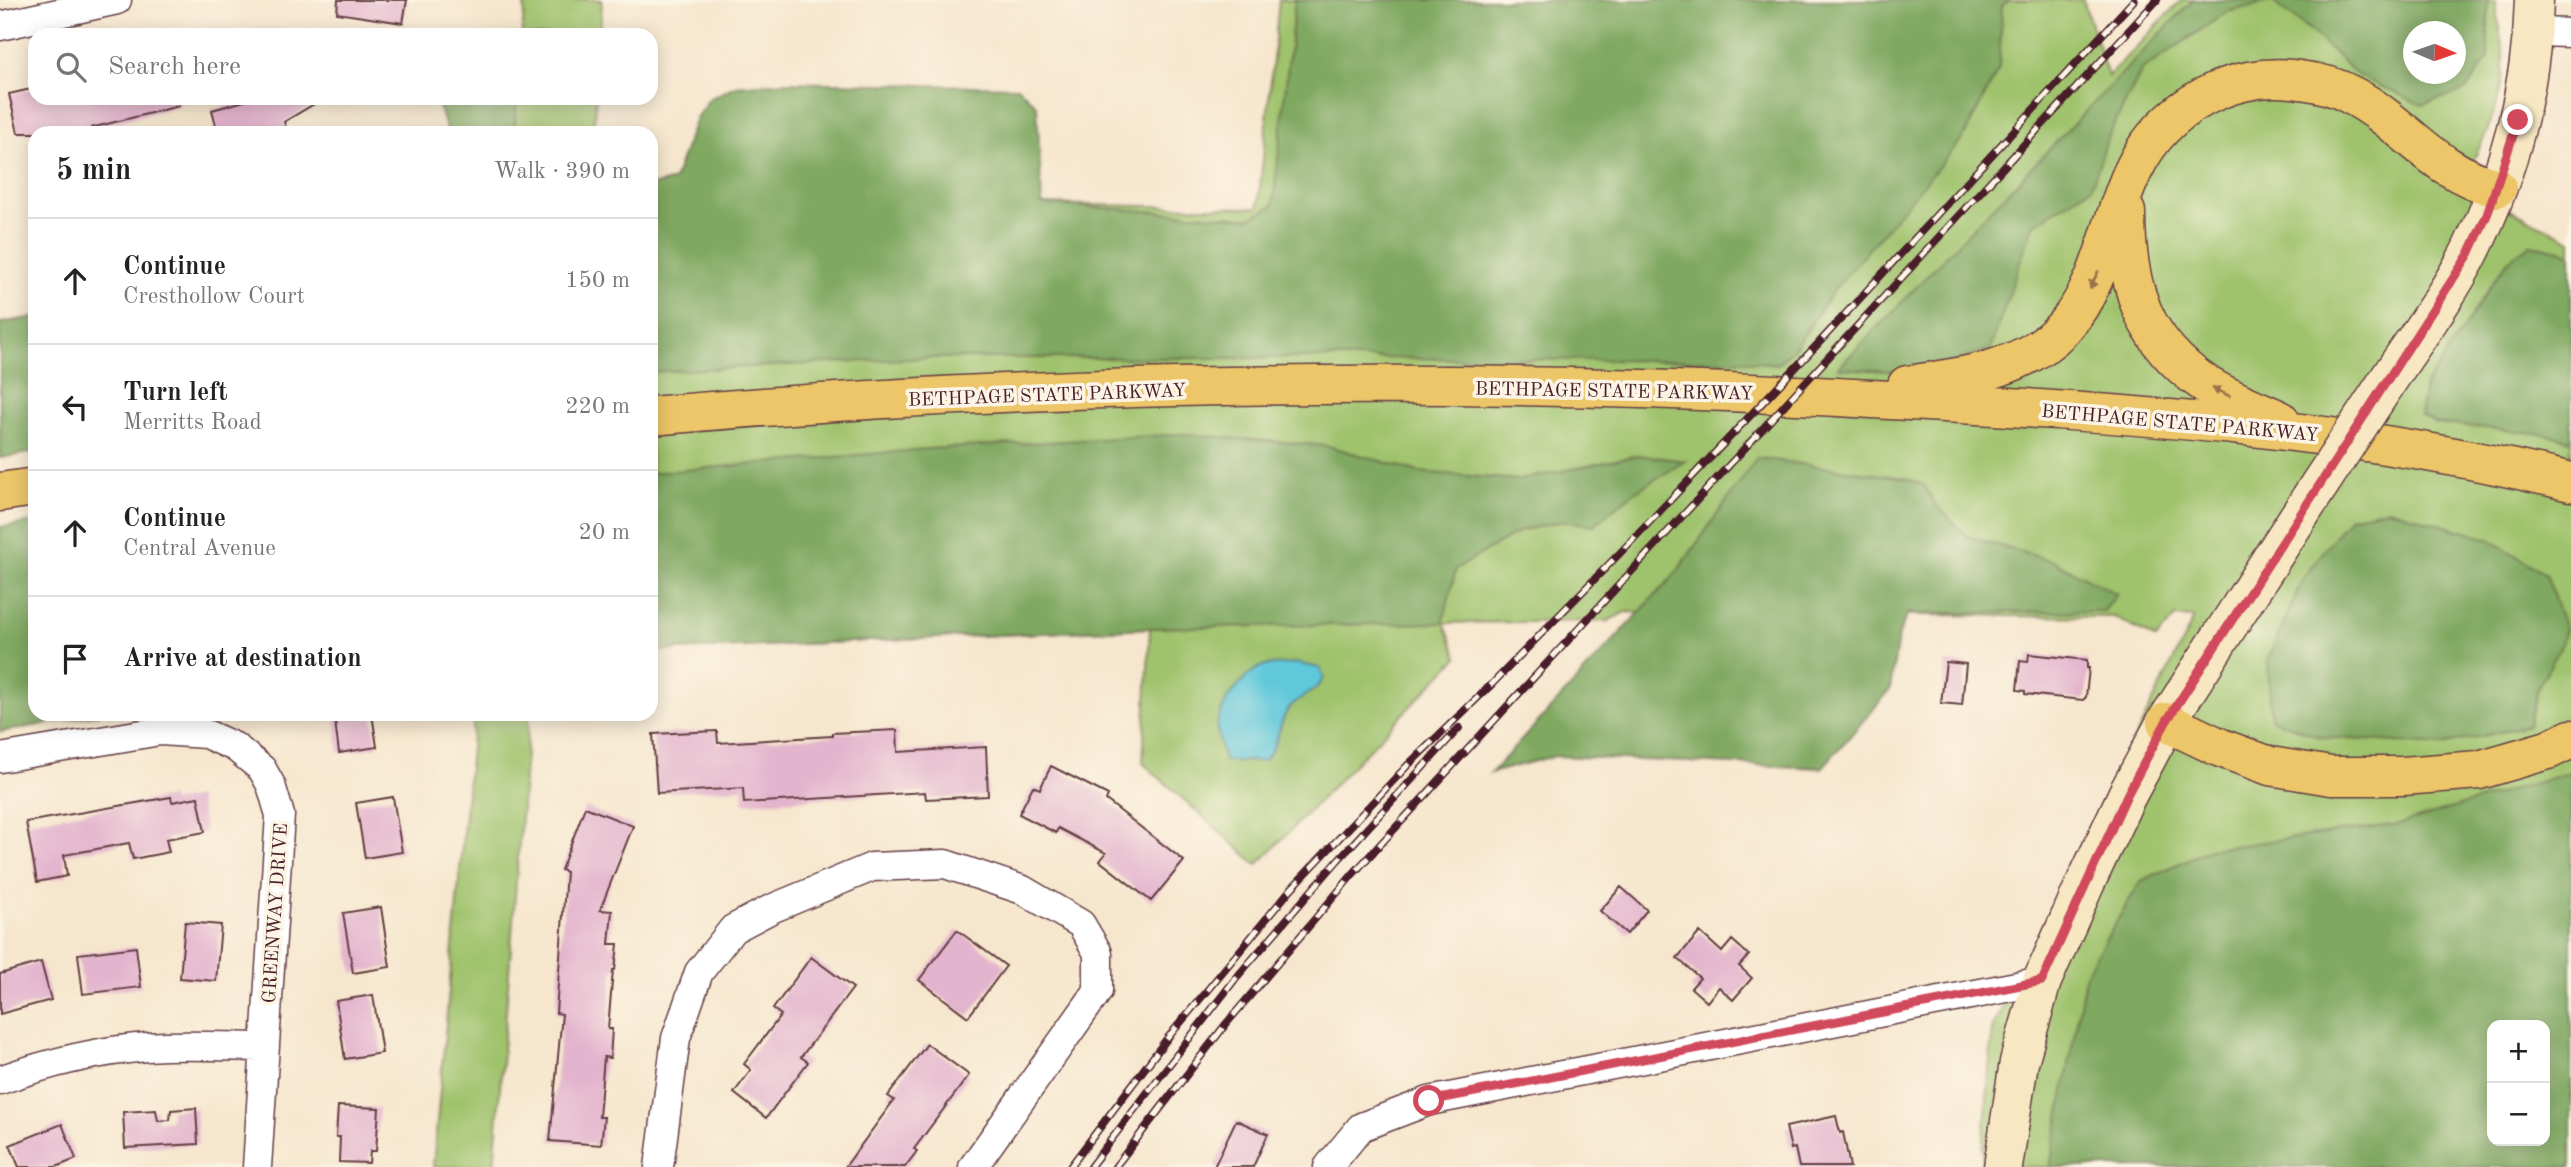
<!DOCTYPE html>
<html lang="en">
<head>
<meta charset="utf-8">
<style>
  :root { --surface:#fff; --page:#f2f2f2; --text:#222; --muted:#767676; --line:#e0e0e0 }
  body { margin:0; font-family:"Old Standard TT",serif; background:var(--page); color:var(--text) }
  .controls { position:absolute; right:21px; bottom:21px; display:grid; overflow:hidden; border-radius:14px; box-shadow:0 4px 18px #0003 }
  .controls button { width:63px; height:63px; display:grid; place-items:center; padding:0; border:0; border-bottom:2px solid var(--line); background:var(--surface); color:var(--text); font:35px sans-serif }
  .compass { position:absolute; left:2403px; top:21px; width:63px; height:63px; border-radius:50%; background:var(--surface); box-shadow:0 4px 18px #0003; rotate:92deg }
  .stop { position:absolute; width:21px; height:21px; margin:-16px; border:5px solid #d1495b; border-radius:50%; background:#fff }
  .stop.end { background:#d1495b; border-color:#fff; box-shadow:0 2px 7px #0008 }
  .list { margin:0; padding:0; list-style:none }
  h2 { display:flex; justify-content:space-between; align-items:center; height:91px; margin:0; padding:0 28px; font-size:30px }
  h2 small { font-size:23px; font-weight:400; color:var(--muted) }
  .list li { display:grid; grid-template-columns:46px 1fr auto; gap:21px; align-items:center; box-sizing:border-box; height:126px; padding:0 28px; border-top:2px solid var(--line) }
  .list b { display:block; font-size:26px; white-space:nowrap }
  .list p { margin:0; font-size:23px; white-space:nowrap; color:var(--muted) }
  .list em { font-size:23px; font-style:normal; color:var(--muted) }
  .icon { flex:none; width:38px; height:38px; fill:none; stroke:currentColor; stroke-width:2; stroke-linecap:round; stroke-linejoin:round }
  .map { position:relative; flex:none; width:2571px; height:1167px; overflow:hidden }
  .search { position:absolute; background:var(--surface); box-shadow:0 4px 18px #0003; left:28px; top:28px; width:630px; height:77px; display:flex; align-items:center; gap:18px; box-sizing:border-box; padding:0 24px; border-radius:21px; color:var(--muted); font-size:26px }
  .panel { position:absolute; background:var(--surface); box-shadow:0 4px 18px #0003; left:28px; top:126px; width:630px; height:595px; border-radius:21px }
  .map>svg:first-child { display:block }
</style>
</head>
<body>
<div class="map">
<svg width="2571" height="1167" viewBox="0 0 2571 1167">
  <rect width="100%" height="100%" fill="#fcf5e5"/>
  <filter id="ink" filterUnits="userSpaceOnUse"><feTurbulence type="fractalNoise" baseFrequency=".0143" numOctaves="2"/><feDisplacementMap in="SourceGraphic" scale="14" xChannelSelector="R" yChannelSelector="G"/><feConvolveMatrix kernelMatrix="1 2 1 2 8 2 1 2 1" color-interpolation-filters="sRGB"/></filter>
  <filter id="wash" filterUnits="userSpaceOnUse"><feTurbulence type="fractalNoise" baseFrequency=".00686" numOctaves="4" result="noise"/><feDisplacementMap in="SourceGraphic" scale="28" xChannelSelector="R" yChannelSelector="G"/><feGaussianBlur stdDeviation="1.57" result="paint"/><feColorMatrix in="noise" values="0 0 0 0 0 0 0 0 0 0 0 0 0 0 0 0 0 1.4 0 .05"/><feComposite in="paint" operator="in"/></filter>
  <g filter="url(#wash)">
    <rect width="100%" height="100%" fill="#f6e6cd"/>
    <path fill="#9fc26c" stroke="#74704c" stroke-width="2" fill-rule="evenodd" d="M 525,0 L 602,0 L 600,35 L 522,35 Z
      M 1279,0 L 2083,0 L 2108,76 L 2182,0 L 2495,0 C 2497,18 2501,36 2503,54 C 2506,100 2481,146 2460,186 L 2571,240 L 2571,1167 L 1982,1167 L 1992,1029 L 2194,618 L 2175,617 L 2156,639 L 2114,617 L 1625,612 L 1608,621 L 1444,623 L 1458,657 L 1257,865 L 1143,763 L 1150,628 L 651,651 L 651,225 L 1042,204 L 1258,208 ZM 2414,32 L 2456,32 L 2456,74 L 2414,74 ZM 2492,1025 L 2545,1025 L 2545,1141 L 2492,1141 Z
      M 517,98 L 596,98 L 593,133 L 514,133 Z
      M 474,714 L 529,714 L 494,1167 L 433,1167 Z"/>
    <path fill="#7fa860" stroke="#646446" stroke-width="2" fill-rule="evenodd" d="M 1295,0 L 2010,0 L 2002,6 L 1999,68 L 1963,138 L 1833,291 L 1797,345 L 1778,364 L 1745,361 L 1360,358 L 926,358 L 651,372 L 651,186 L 674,180 L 696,118 L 709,99 L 735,86 L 784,82 L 1018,87 L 1037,106 L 1042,204 L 1250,218 L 1273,205 Z
      M 2193,0 L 2488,0 L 2488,58 L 2466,90 L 2422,105 L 2358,76 L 2310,30 L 2272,1 L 2227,12 L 2142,70 L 2108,137 L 2091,188 L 2033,225 L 1990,349 L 1920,373 L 1838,368 ZM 2414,32 L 2456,32 L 2456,74 L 2414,74 Z
      M 436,98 L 466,107 L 473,98 L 517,98 L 514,133 L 448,133 Z
      M 2529,245 L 2561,250 L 2571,255 L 2571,440 L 2543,434 L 2435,423 L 2420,415 L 2425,386 L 2507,262 Z
      M 35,317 L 35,452 L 0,458 L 0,323 Z
      M 1184,434 L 1328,446 L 1419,472 L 1519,480 L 1639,455 L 1685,461 L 1633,493 L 1594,525 L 1562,521 L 1520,531 L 1456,569 L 1443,623 L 1150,628 L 651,651 L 651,473 L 928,449 Z
      M 1757,458 L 1905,478 L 1924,485 L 1935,504 L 1967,536 L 2053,561 L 2117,594 L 2104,611 L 1907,614 L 1898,637 L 1890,690 L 1822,768 L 1554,756 L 1491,773 L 1676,573 Z
      M 2388,509 L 2489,539 L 2546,574 L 2565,629 L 2560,648 L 2538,687 L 2528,726 L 2442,745 L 2320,737 L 2271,719 L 2268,659 L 2303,578 L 2350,517 Z
      M 35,522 L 35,714 L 100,714 L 0,732 L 0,527 Z
      M 2571,772 L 2571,1167 L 2050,1167 L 2086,972 L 2141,881 L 2210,849 L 2400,824 ZM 2492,1025 L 2545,1025 L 2545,1141 L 2492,1141 Z"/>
    <path fill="#5fc8db" stroke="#547483" stroke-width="2" d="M 1296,663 L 1320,668 L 1324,678 C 1316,694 1296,696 1287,711 C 1276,730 1279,746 1263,761 L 1224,761 L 1216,725 L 1227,699 L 1248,675 L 1262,666 Z"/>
    <g id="blocks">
      <path fill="#e3b4cd" d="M 338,0 L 407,0 L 403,23 L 337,13 Z
        M 35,88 L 35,98 L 178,98 L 179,106 L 91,128 L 92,133 L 18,133 L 9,94 Z
        M 255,98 L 324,98 L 284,122 L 288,133 L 218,133 L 212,110 Z
        M 2029,654 L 2087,660 L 2087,668 L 2089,668 L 2086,697 L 2083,700 L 2025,694 L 2025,691 L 2017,690 L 2020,661 L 2028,662 Z
        M 1946,662 L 1966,664 L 1962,705 L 1941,703 Z
        M 334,714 L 372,714 L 377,747 L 339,753 Z
        M 897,730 L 898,752 L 986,747 L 988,796 L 926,799 L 925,792 L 744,803 L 743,788 L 657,793 L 653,734 L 717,731 L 718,743 L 832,736 L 832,733 Z
        M 1051,766 L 1108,795 L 1106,800 L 1184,861 L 1151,901 L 1100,861 L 1106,853 L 1058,828 L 1056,833 L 1019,814 L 1033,786 L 1040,789 Z
        M 171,797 L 172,802 L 198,797 L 205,832 L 166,839 L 169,852 L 133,859 L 129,843 L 64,855 L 67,876 L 37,882 L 26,822 Z
        M 393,797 L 402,852 L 365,858 L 356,803 Z
        M 585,807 L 633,826 L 600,910 L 612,911 L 609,944 L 618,944 L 615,970 L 613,970 L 608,1029 L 612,1029 L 610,1058 L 604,1057 L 599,1117 L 604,1117 L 601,1145 L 550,1141 L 562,1014 L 556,1013 L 566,872 L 561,870 Z
        M 1621,887 L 1647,910 L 1627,934 L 1600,911 Z
        M 381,907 L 390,967 L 353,973 L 343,913 Z
        M 185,922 L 221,925 L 216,981 L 180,978 Z
        M 957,930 L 1006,966 L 968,1017 L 919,980 Z
        M 1700,932 L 1722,952 L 1732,940 L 1749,955 L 1739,966 L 1752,978 L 1733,1000 L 1719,987 L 1707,1002 L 1691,988 L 1700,978 L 1677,958 Z
        M 136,947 L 141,987 L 83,994 L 78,954 Z
        M 811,957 L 853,988 L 801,1057 L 808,1062 L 766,1118 L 734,1093 L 751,1070 L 744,1064 L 781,1015 L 773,1009 Z
        M 41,962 L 51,1000 L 0,1014 L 0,974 Z
        M 373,995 L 382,1053 L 345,1059 L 336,1001 Z
        M 927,1044 L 969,1075 L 914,1149 L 917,1151 L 905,1167 L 845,1167 L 894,1100 L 888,1096 Z
        M 338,1106 L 379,1108 L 376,1151 L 370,1151 L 369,1163 L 339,1162 L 340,1137 L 336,1137 Z
        M 196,1108 L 198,1144 L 125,1148 L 123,1112 L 156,1110 L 158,1121 L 170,1120 L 171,1110 Z
        M 1836,1116 L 1840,1133 L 1843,1132 L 1850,1167 L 1799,1167 L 1795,1148 L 1791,1149 L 1786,1127 Z
        M 1236,1120 L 1268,1134 L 1253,1167 L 1214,1167 Z
        M 62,1124 L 76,1159 L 56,1167 L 19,1167 L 10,1145 Z"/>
    </g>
  </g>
  <g filter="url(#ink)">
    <use href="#blocks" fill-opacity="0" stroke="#643d43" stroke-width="2"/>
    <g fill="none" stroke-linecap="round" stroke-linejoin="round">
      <defs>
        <path id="minor" d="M 0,26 L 117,0
          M 2533,32 L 2571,33
          M 0,758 L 160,731 L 206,734 L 235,747 L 262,769 L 271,785 L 280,815 L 257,1167
          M 0,1080 C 48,1063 96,1051 147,1047 C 186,1044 226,1047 265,1047
          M 659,1167 L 676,1038 L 699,972 L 733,929 L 771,909 L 872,867 L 945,864 L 1023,890 L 1081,924 L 1098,953 L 1098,991 L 973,1167
          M 1328,1167 L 1361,1127 L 1429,1101 L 2042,981"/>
        <path id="secondary" d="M 2387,382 C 2415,339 2447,297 2470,252 C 2509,174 2532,86 2534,0
          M 2003,1167 L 2019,1062 L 2042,981 L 2085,884 L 2127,795 L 2166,722 L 2310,499"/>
        <path id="trunk" d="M 2126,212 C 2126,286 2142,342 2207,385 C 2229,399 2256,409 2280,420
          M 1907,385 C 1961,377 2023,371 2063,328 C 2104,283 2108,222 2134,169 C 2163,108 2233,69 2300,80 C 2317,82 2335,86 2351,95 C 2406,123 2431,171 2497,188
          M 651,416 C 1062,380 1478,376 1890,400 C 2121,413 2344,426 2571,482
          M 0,492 L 35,487
          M 2166,722 L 2221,748 L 2270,766 L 2331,776 L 2403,776 L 2479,770 L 2548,750 L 2571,739"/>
      </defs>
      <use href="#minor" stroke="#643d43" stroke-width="31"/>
      <use href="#secondary" stroke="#643d43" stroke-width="41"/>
      <use href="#trunk" stroke="#643d43" stroke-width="41"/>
      <use href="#minor" stroke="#fff" stroke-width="28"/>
      <use href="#secondary" stroke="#f7e8c3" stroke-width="38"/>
      <use href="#trunk" stroke="#ecc669" stroke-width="38"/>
      <defs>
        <path id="rail" d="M 1070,1167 L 1166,1040 L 1291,889 L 1407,766 L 1492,684 L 1620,553 L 1816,346 L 2134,0
          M 1090,1167 L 1236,978 L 1338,860 L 1459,728
          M 1115,1167 L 1226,1024 L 1353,874 L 2157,0"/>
      </defs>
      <use href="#rail" stroke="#4a1f2b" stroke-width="8"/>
      <use href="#rail" stroke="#fcf5e5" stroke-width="5" stroke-dasharray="16" stroke-linecap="butt"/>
      <defs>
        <path id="secondary-bridge" d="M 2310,499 L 2387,382"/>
      </defs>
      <use href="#secondary-bridge" stroke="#643d43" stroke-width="41" stroke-linecap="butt"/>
      <use href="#secondary-bridge" stroke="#f7e8c3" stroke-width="38"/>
    </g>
    <defs><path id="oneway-solid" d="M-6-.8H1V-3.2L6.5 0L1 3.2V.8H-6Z" transform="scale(1.75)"/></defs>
    <g fill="#9b724a">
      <use href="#oneway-solid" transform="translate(2094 280) rotate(115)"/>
      <use href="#oneway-solid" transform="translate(2221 392) rotate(-154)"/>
    </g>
  </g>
  <g fill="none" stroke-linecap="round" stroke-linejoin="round" filter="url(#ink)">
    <path stroke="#d1495b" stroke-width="9" d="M 1429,1101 L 2042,981 L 2127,795 L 2166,722 L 2469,254 L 2487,215 L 2518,120"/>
  </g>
  <g text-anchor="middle" stroke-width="7" stroke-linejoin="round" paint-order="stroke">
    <g font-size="19" fill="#4a1f2b" stroke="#fcf5e5">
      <text transform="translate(1614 390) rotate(1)" y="7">BETHPAGE STATE PARKWAY</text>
      <text transform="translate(1047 394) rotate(-2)" y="7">BETHPAGE STATE PARKWAY</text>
      <text transform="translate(2180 422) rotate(5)" y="7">BETHPAGE STATE PARKWAY</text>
      <text transform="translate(274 913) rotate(-86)" y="7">GREENWAY DRIVE</text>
    </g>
  </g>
</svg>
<div class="controls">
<button>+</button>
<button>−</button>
</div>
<svg class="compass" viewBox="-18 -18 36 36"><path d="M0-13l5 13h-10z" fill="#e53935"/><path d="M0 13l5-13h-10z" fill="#767676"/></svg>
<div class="stop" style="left:1429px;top:1101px"></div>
<div class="stop end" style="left:2518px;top:120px"></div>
<div class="search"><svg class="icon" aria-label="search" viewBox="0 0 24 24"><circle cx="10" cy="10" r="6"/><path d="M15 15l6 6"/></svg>Search here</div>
<section class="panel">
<h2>5 min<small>Walk · 390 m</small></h2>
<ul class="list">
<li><svg class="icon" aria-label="ahead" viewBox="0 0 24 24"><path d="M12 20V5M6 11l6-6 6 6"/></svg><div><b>Continue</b><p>Cresthollow Court</p></div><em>150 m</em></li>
<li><svg class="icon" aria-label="left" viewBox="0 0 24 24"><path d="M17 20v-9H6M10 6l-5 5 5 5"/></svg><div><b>Turn left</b><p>Merritts Road</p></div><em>220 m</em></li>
<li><svg class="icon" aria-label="ahead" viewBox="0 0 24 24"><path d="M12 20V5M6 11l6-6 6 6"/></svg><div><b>Continue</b><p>Central Avenue</p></div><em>20 m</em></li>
<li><svg class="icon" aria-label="arrive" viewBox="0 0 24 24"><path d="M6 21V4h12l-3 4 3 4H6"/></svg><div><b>Arrive at destination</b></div></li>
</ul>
</section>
</div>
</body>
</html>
